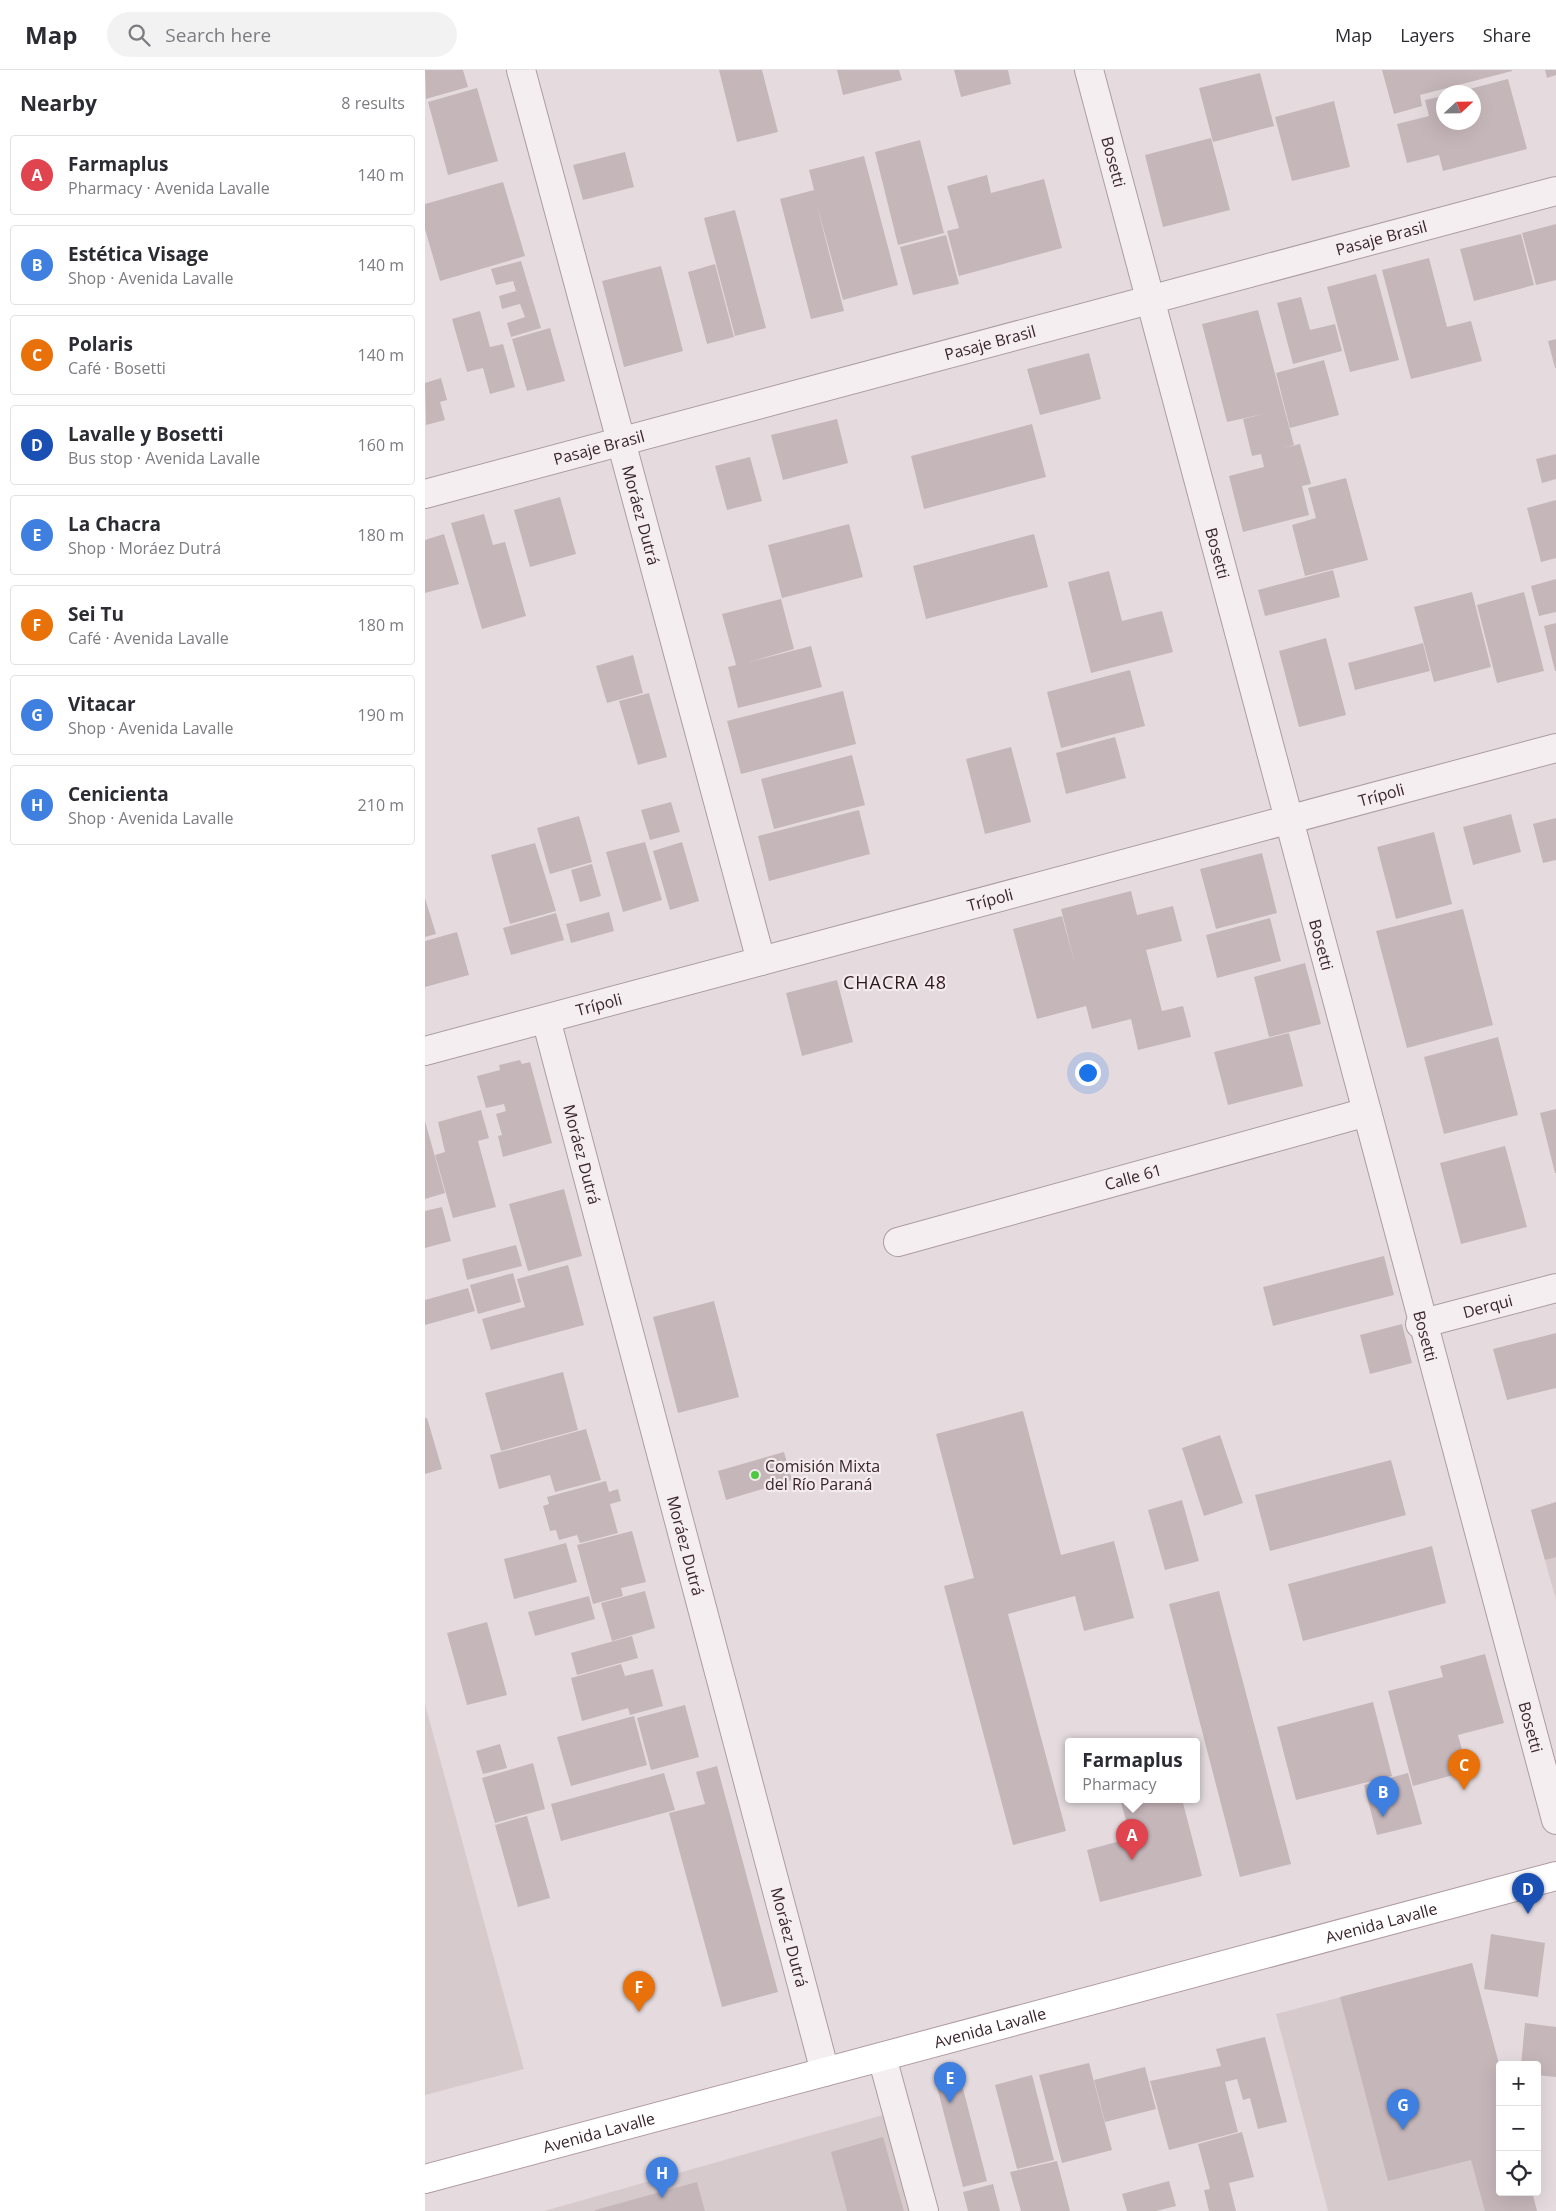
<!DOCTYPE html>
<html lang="en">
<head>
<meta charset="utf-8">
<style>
  :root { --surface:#fff; --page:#f2f2f3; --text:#2b2b33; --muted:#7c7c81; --line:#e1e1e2; --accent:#ea580c }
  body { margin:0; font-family:"Open Sans",sans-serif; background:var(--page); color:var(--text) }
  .controls { position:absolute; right:15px; bottom:15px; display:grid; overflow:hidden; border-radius:5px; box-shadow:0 5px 20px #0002 }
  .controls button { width:45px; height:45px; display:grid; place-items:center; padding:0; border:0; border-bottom:1px solid var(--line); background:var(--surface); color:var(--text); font:25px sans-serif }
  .compass { position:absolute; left:1011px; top:15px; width:45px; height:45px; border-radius:50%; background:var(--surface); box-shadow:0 5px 20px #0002; rotate:68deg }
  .you { position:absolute; left:662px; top:1002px; width:18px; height:18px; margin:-12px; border:4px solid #fff; border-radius:50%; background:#1a73e8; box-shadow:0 0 0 8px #1a73e833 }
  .badge { display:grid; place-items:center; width:32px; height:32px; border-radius:50%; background:var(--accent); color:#fff; font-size:16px; font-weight:700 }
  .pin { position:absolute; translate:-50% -41px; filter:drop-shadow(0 1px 2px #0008) }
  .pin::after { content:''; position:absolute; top:26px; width:18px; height:15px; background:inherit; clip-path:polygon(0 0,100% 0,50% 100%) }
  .popup { position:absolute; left:640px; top:1668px; width:135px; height:65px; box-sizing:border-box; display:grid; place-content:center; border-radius:5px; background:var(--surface); filter:drop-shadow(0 1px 4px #0005); font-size:16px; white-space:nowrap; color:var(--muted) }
  .popup b { font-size:19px; color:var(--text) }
  .popup::after { content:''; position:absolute; left:50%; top:100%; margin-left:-10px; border:10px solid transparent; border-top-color:var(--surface) }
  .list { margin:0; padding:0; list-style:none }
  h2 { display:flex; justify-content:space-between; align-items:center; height:65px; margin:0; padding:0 20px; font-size:21px }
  h2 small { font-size:16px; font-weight:400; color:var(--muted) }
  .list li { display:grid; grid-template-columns:32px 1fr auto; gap:15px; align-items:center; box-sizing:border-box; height:80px; margin:0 10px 10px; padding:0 10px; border:1px solid var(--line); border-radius:5px }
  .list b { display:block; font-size:19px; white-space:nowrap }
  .list p { margin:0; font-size:16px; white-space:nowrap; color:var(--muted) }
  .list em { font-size:16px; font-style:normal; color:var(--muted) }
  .icon { flex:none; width:28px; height:28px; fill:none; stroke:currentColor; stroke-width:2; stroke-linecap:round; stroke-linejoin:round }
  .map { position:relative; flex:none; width:1131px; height:2141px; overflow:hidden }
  header { display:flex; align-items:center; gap:30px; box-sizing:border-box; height:70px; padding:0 25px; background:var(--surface); border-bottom:1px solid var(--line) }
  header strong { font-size:24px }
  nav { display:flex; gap:28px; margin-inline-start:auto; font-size:18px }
  .search { width:350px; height:45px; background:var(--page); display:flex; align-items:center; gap:12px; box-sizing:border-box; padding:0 18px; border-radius:28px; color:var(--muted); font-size:19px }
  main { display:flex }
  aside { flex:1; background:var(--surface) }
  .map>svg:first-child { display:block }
</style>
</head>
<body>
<header>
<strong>Map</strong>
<div class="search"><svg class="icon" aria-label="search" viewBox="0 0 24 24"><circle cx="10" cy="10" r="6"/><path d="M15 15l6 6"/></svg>Search here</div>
<nav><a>Map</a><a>Layers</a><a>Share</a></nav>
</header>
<main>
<aside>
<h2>Nearby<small>8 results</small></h2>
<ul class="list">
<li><span class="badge" style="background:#e0444e">A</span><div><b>Farmaplus</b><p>Pharmacy · Avenida Lavalle</p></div><em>140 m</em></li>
<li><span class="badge" style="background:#3f7fe0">B</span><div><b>Estética Visage</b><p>Shop · Avenida Lavalle</p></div><em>140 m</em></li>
<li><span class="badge" style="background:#e8710a">C</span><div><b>Polaris</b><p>Café · Bosetti</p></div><em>140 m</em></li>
<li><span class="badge" style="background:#1a4fb4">D</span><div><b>Lavalle y Bosetti</b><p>Bus stop · Avenida Lavalle</p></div><em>160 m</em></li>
<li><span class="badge" style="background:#3f7fe0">E</span><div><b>La Chacra</b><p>Shop · Moráez Dutrá</p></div><em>180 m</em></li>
<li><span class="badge" style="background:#e8710a">F</span><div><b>Sei Tu</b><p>Café · Avenida Lavalle</p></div><em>180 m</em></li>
<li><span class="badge" style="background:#3f7fe0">G</span><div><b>Vitacar</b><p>Shop · Avenida Lavalle</p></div><em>190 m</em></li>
<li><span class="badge" style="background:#3f7fe0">H</span><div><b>Cenicienta</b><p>Shop · Avenida Lavalle</p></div><em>210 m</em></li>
</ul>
</aside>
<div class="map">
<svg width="1131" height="2141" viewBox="0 0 1131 2141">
  <rect width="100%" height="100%" fill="#e5dbdf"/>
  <path fill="#d7cacd" d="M 1131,1432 L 1131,1530 L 1106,1440 Z
    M 0,1634 L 99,1999 L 0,2025 Z
    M 1047,1893 L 1075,1998 L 1075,2122 L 1107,2122 L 1112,2141 L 903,2141 L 851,1944 Z
    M 458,2045 L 485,2141 L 119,2141 Z"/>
  <path fill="#c5b6ba" d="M 0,0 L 38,0 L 43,17 L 1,29 Z
    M 294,0 L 337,0 L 353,62 L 312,72 Z
    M 412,0 L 474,0 L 477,10 L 418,25 Z
    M 529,0 L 583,0 L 586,14 L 536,27 Z
    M 957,0 L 1087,0 L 1087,1 L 995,25 L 997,36 L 969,44 Z
    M 1120,0 L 1131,0 L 1131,5 L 1122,8 Z
    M 835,3 L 849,56 L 788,72 L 774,18 Z
    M 1083,9 L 1102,79 L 1018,101 L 1014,85 L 982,93 L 972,54 L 1004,46 L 1000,30 L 1018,26 L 1018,52 L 1048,52 L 1048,22 L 1033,22 Z
    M 52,18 L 73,91 L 23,105 L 3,32 Z
    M 909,31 L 925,97 L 867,111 L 850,47 Z
    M 786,68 L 805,140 L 738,157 L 720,85 Z
    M 495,70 L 519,163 L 473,175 L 450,82 Z
    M 200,82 L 209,117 L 158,130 L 148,95 Z
    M 439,86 L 473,215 L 418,230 L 391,132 L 419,241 L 386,249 L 355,129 L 389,120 L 384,100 Z
    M 562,105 L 566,123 L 619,109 L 637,178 L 534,206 L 522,161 L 534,158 L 522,116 Z
    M 78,112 L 100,186 L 15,211 L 0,159 L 0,134 Z
    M 310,140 L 341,258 L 310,266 L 279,148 Z
    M 1131,154 L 1131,210 L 1111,215 L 1097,163 Z
    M 1096,164 L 1109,215 L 1049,231 L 1035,179 Z
    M 521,165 L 534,214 L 488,225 L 475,177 Z
    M 1004,188 L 1022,257 L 1046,251 L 1057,291 L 986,309 L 957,200 Z
    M 96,191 L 116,258 L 86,267 L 82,253 L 100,247 L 95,234 L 77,239 L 74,226 L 91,221 L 88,211 L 71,215 L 66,199 Z
    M 290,194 L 309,267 L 282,274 L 263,202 Z
    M 236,196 L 258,281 L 199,297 L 177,211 Z
    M 951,204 L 974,290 L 925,302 L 902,217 Z
    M 876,227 L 885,260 L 910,254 L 917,281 L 868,294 L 852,233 Z
    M 833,240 L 869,375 L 859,378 L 875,374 L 886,414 L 877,416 L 884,445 L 818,462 L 804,406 L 839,397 L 836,384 L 827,386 L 818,349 L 838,344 L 802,352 L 777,254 Z
    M 55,241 L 65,277 L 78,274 L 90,317 L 65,324 L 58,298 L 42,302 L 27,249 Z
    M 125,258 L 140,311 L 102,321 L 87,269 Z
    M 1131,269 L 1131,298 L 1130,298 L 1123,271 Z
    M 664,283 L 676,329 L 615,345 L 602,299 Z
    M 899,290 L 914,345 L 865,358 L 851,303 Z
    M 16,308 L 22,330 L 15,332 L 20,350 L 1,355 L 0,313 Z
    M 412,349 L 423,393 L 358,410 L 346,365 Z
    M 607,354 L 621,407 L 499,439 L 486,386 Z
    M 1131,384 L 1131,409 L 1117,413 L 1111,389 Z
    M 325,387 L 337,431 L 302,440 L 290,396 Z
    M 921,408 L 943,490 L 880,506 L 867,455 L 891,448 L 883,418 Z
    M 135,427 L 151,484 L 105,497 L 89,440 Z
    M 1131,430 L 1131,488 L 1116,492 L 1102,438 Z
    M 59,444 L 68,475 L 80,472 L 101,546 L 57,559 L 26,453 Z
    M 424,454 L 438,507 L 357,528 L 343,475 Z
    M 19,464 L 34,514 L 0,523 L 0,470 Z
    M 609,464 L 623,517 L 501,549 L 488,496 Z
    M 908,500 L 915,527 L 840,546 L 833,520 Z
    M 684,501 L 697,551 L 737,541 L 748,582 L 666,603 L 643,512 Z
    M 1131,509 L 1131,542 L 1114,546 L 1106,516 Z
    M 1047,522 L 1066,597 L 1009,612 L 989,537 Z
    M 1099,522 L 1119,601 L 1072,613 L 1052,535 Z
    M 356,529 L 369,579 L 324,592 L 386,576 L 397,617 L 313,638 L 303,597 L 311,595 L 297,544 Z
    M 1131,553 L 1131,601 L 1130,601 L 1119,556 Z
    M 901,568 L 921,645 L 874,657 L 854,581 Z
    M 998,573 L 1005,601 L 930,620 L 923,593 Z
    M 208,585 L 218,623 L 182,633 L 171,596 Z
    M 705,600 L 720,656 L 636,678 L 622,622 Z
    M 418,621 L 431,674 L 316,704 L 302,651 Z
    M 224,623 L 242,687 L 213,695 L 194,631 Z
    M 690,667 L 701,708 L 641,724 L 631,683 Z
    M 586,677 L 606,752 L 560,764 L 541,689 Z
    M 427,685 L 440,735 L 349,759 L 336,709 Z
    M 246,732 L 255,762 L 225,770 L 216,740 Z
    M 434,740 L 445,784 L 344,811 L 333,766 Z
    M 1086,744 L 1096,782 L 1048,795 L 1038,757 Z
    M 154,746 L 167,792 L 125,804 L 112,758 Z
    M 1131,748 L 1131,790 L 1118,793 L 1108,754 Z
    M 1009,762 L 1027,834 L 971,849 L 952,777 Z
    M 220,772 L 237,830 L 198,842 L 181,782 Z
    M 257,772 L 274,831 L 245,840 L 228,781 Z
    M 110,773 L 131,841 L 85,854 L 66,785 Z
    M 837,783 L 852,843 L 791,859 L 775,799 Z
    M 167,794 L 176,826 L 155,832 L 146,800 Z
    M 706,821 L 712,845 L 748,836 L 757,871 L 721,880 L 737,941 L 758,936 L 766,967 L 713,980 L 706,949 L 667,959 L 661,936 L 612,949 L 588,859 L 637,846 L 651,898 L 636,839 Z
    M 0,828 L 11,864 L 0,867 Z
    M 1038,839 L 1068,955 L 982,978 L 951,861 Z
    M 184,842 L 189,861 L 146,873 L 141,854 Z
    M 131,843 L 139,870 L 86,885 L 78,858 Z
    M 845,848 L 856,891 L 792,908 L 781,865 Z
    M 32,862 L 44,905 L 0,917 L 0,871 Z
    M 880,893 L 896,954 L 844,967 L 829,907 Z
    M 412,910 L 428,972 L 377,986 L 361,923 Z
    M 864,963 L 878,1016 L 803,1035 L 789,982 Z
    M 1073,967 L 1093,1045 L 1019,1064 L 999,987 Z
    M 95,990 L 97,994 L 105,992 L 127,1073 L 78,1087 L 73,1066 L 77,1065 L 71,1044 L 81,1041 L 79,1034 L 61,1038 L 52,1006 L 75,1000 L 74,995 Z
    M 1131,1039 L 1131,1103 L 1130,1103 L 1115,1043 Z
    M 56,1040 L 64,1068 L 53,1071 L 71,1137 L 28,1148 L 10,1085 L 20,1082 L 13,1052 Z
    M 0,1051 L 20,1123 L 0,1129 Z
    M 1080,1076 L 1102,1157 L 1036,1174 L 1015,1093 Z
    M 139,1119 L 157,1186 L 103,1201 L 84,1134 Z
    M 17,1137 L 26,1171 L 0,1178 L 0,1141 Z
    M 91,1175 L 97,1196 L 42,1210 L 37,1189 Z
    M 959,1186 L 969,1225 L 848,1256 L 838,1217 Z
    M 143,1195 L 159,1255 L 66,1280 L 57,1249 L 100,1237 L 92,1209 Z
    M 88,1203 L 96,1232 L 53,1244 L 45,1215 Z
    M 43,1218 L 50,1241 L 0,1255 L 0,1230 Z
    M 289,1231 L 314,1327 L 253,1343 L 228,1247 Z
    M 977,1254 L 987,1293 L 945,1304 L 935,1265 Z
    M 1131,1263 L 1131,1318 L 1082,1330 L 1068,1279 Z
    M 138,1302 L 153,1360 L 76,1381 L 60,1323 Z
    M 598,1341 L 636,1485 L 689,1471 L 709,1548 L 659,1561 L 650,1526 L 583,1544 L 641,1761 L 588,1775 L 519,1516 L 549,1508 L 511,1364 Z
    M 0,1348 L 2,1348 L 17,1399 L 0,1404 Z
    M 161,1359 L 176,1410 L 130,1422 L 125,1405 L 74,1419 L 65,1385 Z
    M 795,1365 L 818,1433 L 779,1446 L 757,1378 Z
    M 359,1382 L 367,1410 L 301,1430 L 293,1401 Z
    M 966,1390 L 981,1445 L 845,1481 L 830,1425 Z
    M 181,1411 L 184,1422 L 193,1419 L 196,1431 L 185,1434 L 193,1463 L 155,1473 L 152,1465 L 134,1470 L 131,1460 L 125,1461 L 118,1436 L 124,1434 L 122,1427 Z
    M 757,1430 L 774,1491 L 740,1500 L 723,1440 Z
    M 1131,1432 L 1131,1487 L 1120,1490 L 1106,1440 Z
    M 207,1461 L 221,1512 L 196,1518 L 198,1526 L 168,1534 L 152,1475 Z
    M 141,1473 L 152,1512 L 89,1529 L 79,1489 Z
    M 1007,1476 L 1021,1533 L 878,1571 L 863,1514 Z
    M 220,1521 L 230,1558 L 187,1571 L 176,1533 Z
    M 794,1521 L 866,1794 L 815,1807 L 744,1534 Z
    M 164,1526 L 170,1549 L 110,1566 L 103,1542 Z
    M 62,1552 L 82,1625 L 42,1635 L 22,1563 Z
    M 207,1566 L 213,1588 L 152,1605 L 146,1583 Z
    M 1060,1584 L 1079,1653 L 1033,1665 L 1043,1701 L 988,1716 L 963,1621 L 1018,1607 L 1015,1596 Z
    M 196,1594 L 200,1606 L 228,1599 L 238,1636 L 205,1645 L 203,1638 L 157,1651 L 146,1608 Z
    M 948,1632 L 967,1706 L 871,1730 L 852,1657 Z
    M 260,1635 L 274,1687 L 226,1700 L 212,1648 Z
    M 209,1646 L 222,1695 L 146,1716 L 132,1667 Z
    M 75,1674 L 82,1698 L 58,1704 L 51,1681 Z
    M 108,1693 L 120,1739 L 70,1753 L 57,1708 Z
    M 292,1696 L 353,1922 L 297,1937 L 244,1743 L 280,1734 L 271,1702 Z
    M 239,1703 L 250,1740 L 136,1771 L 126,1734 Z
    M 983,1703 L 997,1754 L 952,1765 L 939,1715 Z
    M 695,1729 L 757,1729 L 777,1806 L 675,1832 L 662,1780 L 706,1768 Z
    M 102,1746 L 125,1828 L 93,1837 L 70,1755 Z
    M 1066,1864 L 1120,1873 L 1113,1927 L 1059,1919 Z
    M 1047,1893 L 1075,1998 L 1075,2122 L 1107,2122 L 1112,2141 L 1060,2141 L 1046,2090 L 963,2111 L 915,1927 Z
    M 1100,1953 L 1131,1957 L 1131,2007 L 1112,2005 L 1112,1995 L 1096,1995 Z
    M 840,1967 L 862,2052 L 833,2059 L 825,2028 L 818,2030 L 812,2009 L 800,2012 L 813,2062 L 744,2080 L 725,2011 L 796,1996 L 791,1979 Z
    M 664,1993 L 687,2080 L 637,2093 L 614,2005 Z
    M 720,1997 L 731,2039 L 680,2052 L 669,2010 Z
    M 607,2005 L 629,2090 L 592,2099 L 570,2015 Z
    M 536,2011 L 562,2111 L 538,2117 L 512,2017 Z
    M 817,2062 L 829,2107 L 804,2113 L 811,2141 L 784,2141 L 779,2120 L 785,2119 L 773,2074 Z
    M 458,2067 L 479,2141 L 422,2141 L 406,2082 Z
    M 632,2091 L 645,2141 L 596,2141 L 585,2102 Z
    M 744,2111 L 751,2136 L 731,2141 L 702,2141 L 697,2124 Z
    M 272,2112 L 280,2141 L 170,2141 L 170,2140 Z
    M 568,2114 L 575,2141 L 543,2141 L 538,2122 Z"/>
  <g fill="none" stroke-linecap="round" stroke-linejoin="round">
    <defs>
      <g id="minor">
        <path id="s1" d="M 96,0 L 336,891"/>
        <path id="s2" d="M 664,0 C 820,583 972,1167 1131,1750"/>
        <path id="s3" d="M 0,424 L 1131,121"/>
        <path id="s4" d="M 121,949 L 400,2002"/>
        <path id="s5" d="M 0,981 L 1131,678"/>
        <path id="s6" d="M 473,1172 L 942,1042"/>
        <path id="s7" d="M 995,1254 L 1131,1218"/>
        <path d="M 457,1987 L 499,2141"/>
      </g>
      <g id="primary">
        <path id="s8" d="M 0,2109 L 1131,1806"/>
      </g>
    </defs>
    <use href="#minor" stroke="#ab9da2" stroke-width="30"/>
    <use href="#primary" stroke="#b19ba2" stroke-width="30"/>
    <use href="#minor" stroke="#f4eef0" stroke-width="28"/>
    <use href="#primary" stroke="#fff" stroke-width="28"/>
  </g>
  <circle fill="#4bca41" stroke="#f3ebee" stroke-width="2" cx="330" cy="1405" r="5"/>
  <g text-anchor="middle" stroke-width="4.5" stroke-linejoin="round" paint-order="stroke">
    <g font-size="16" fill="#3b262c" stroke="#f3ebee">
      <text dy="6" stroke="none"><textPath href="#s2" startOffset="95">Bosetti</textPath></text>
      <text dy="6" stroke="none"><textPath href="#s3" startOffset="990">Pasaje Brasil</textPath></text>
      <text dy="6" stroke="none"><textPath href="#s3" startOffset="585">Pasaje Brasil</textPath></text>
      <text dy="6" stroke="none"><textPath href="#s3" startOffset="180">Pasaje Brasil</textPath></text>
      <text dy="6" stroke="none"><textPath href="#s1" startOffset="461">Moráez Dutrá</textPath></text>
      <text dy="6" stroke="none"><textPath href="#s2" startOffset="500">Bosetti</textPath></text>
      <text dy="6" stroke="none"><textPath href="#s5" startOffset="990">Trípoli</textPath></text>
      <text dy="6" stroke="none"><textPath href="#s5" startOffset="585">Trípoli</textPath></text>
      <text dy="6" stroke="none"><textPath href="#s2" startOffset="905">Bosetti</textPath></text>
      <text dy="6" stroke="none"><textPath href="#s5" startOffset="180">Trípoli</textPath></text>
      <text dy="6" stroke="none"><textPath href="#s4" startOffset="140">Moráez Dutrá</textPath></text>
      <text dy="6" stroke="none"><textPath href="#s6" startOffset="244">Calle 61</textPath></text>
      <text dy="6" stroke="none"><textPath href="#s7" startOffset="70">Derqui</textPath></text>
      <text dy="6" stroke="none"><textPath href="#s2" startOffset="1310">Bosetti</textPath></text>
      <text dy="6" stroke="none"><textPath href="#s4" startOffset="545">Moráez Dutrá</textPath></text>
      <text dy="6" stroke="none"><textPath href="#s2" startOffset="1715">Bosetti</textPath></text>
      <text dy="6" stroke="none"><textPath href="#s8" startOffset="990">Avenida Lavalle</textPath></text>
      <text dy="6" stroke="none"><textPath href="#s4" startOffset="950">Moráez Dutrá</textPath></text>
      <text dy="6" stroke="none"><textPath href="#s8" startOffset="585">Avenida Lavalle</textPath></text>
      <text dy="6" stroke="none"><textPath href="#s8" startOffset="180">Avenida Lavalle</textPath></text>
    </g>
    <g font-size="16" fill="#3b262c" stroke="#f3ebee" text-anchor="start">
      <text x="340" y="1402">Comisión Mixta<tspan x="340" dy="18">del Río Paraná</tspan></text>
    </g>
    <g font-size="18" letter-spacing="1" fill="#2c181d" stroke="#f3ebee">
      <text x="470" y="919">CHACRA 48</text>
    </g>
  </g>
</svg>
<div class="controls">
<button>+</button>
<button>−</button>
<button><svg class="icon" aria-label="locate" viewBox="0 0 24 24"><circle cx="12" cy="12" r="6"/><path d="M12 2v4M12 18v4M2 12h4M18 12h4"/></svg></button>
</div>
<svg class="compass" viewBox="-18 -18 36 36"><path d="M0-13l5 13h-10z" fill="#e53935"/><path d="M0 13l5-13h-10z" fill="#7c7c81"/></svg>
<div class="you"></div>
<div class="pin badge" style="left:707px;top:1790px;background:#e0444e">A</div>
<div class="popup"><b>Farmaplus</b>Pharmacy</div>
<div class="pin badge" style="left:958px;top:1747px;background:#3f7fe0">B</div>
<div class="pin badge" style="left:1039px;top:1720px;background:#e8710a">C</div>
<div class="pin badge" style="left:1103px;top:1844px;background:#1a4fb4">D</div>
<div class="pin badge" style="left:525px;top:2033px;background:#3f7fe0">E</div>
<div class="pin badge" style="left:214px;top:1942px;background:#e8710a">F</div>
<div class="pin badge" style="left:978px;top:2060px;background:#3f7fe0">G</div>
<div class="pin badge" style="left:237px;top:2128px;background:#3f7fe0">H</div>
</div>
</main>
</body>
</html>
